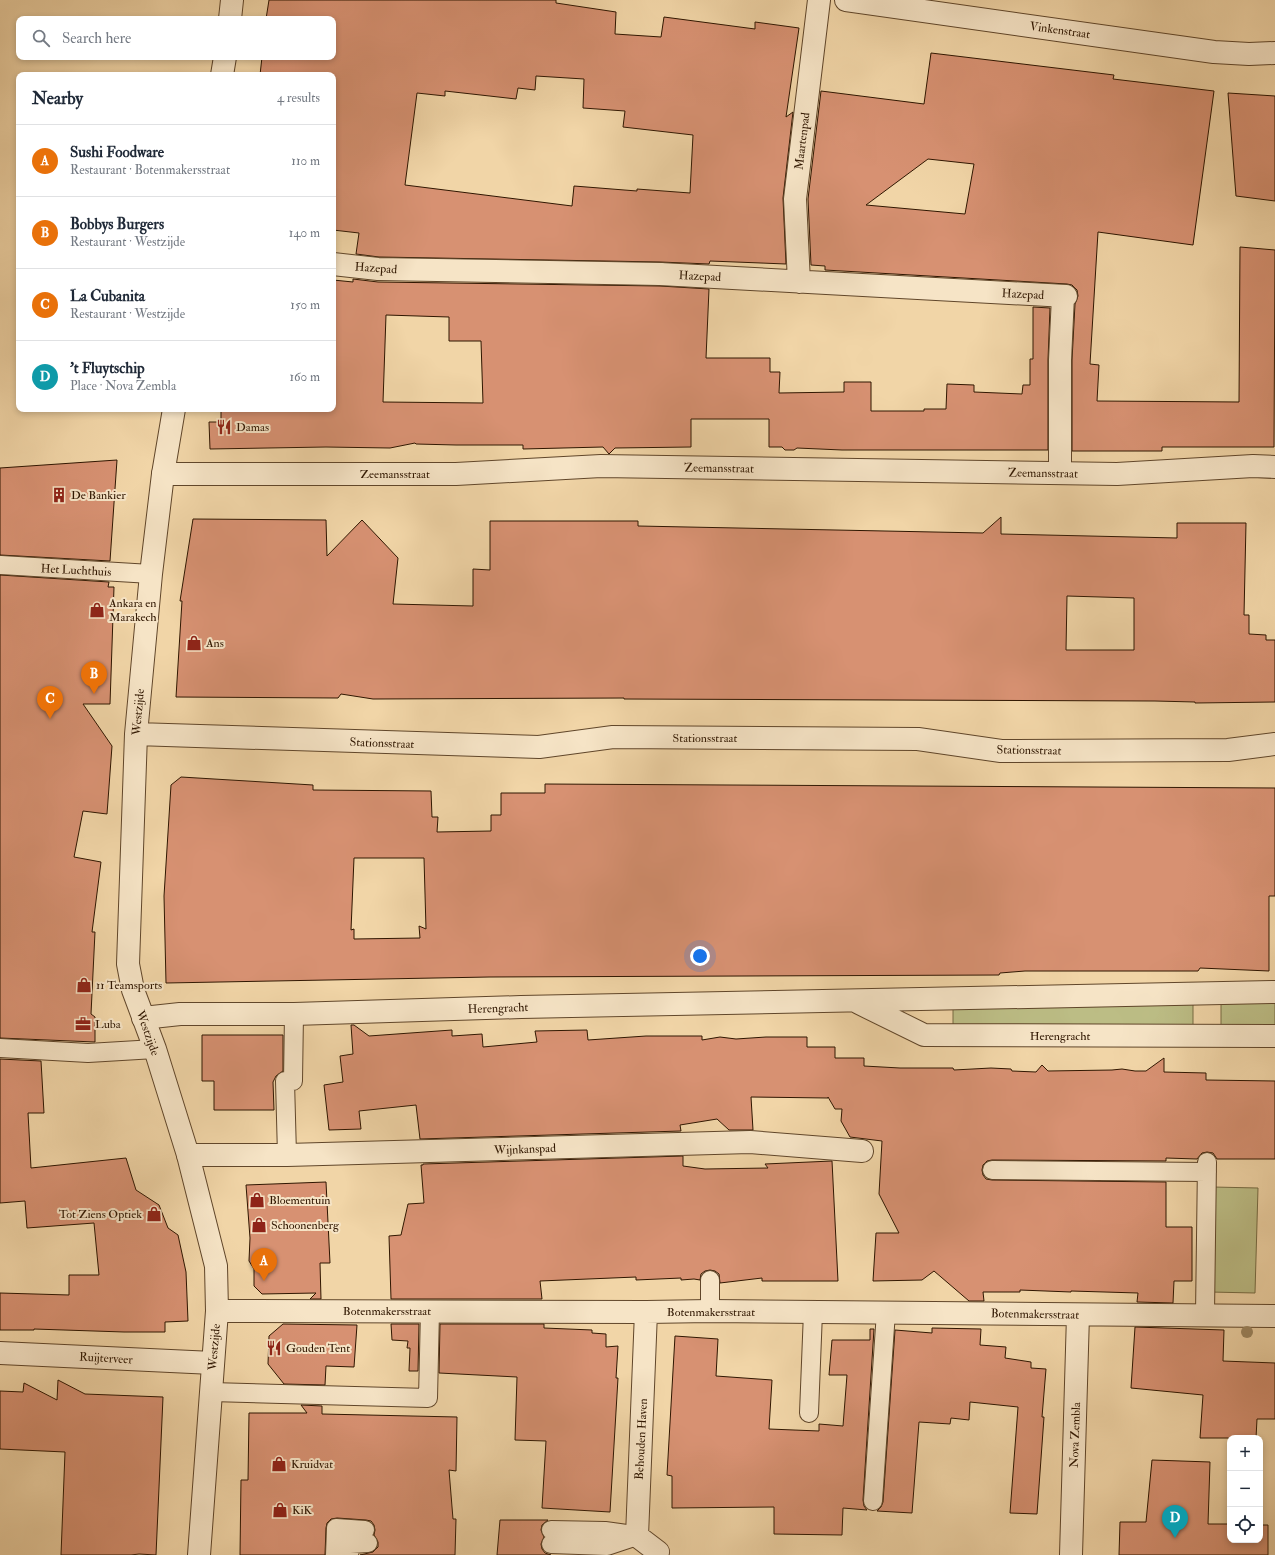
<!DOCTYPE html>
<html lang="en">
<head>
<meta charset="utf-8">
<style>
  :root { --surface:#fff; --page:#f6f6f7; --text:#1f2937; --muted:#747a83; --line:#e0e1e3; --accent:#2563eb }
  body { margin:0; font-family:"IM FELL Double Pica",serif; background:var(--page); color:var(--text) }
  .controls { position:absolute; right:12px; bottom:12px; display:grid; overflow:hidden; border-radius:8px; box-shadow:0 2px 6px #0003 }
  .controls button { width:36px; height:36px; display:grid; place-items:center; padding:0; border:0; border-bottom:1px solid var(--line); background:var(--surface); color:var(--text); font:20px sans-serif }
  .you { position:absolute; left:700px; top:956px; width:14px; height:14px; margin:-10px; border:3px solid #fff; border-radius:50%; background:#1a73e8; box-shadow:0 0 0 6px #1a73e833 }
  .badge { display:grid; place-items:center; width:26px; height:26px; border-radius:50%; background:var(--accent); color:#fff; font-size:13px; font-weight:700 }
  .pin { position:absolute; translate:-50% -33px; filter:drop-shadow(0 1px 2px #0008) }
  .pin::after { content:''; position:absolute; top:21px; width:14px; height:12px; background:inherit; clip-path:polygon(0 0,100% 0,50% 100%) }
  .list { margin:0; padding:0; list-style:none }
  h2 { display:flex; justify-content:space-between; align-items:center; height:52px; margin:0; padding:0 16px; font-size:17px }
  h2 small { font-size:13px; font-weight:400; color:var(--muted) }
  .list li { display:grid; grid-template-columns:26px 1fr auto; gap:12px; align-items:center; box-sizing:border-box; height:72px; padding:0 16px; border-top:1px solid var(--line) }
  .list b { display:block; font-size:15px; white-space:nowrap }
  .list p { margin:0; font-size:13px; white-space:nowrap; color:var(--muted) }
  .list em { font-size:13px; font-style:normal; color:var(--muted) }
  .icon { flex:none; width:22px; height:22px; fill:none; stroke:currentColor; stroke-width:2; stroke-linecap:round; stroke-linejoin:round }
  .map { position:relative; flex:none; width:1275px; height:1555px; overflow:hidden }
  .search { position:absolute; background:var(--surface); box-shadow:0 2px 6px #0003; left:16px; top:16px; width:320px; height:44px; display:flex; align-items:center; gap:10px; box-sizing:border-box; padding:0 14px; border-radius:8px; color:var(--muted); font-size:15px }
  .panel { position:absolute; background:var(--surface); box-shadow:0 2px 6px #0003; left:16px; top:72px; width:320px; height:340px; border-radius:8px }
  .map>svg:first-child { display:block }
</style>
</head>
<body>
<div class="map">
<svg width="1275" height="1555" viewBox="0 0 1275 1555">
  <rect width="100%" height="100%" fill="#f1d5a7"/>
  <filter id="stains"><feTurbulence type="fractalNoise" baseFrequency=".005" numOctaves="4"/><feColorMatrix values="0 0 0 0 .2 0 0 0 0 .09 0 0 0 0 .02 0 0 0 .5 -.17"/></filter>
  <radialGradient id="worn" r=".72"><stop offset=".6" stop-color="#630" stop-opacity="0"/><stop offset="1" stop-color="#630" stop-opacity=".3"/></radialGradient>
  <path fill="#bcbd85" stroke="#766a42" d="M 1275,1002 L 1275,1025 L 1221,1026 L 1221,1003 Z
    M 1193,1003 L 1193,1027 L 953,1030 L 953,1005 Z
    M 1213,1187 L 1258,1188 L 1255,1293 L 1210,1292 Z"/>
  <path fill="#d79172" stroke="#2f1600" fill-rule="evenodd" d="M 269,0 L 556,0 L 556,3 L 616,12 L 615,34 L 661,37 L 664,17 L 755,29 L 755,22 L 799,28 L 786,117 L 793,112 L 783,198 L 786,264 L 710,261 L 709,264 L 660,262 L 379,257 L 356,254 L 359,233 L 333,230 L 333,75 L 260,75 L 262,57 L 333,57 L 333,19 L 266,19 ZM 536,76 L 584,79 L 583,108 L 625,111 L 623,127 L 693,135 L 690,193 L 637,189 L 637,191 L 574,186 L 572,206 L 405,185 L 417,93 L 445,96 L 445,91 L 516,99 L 518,88 L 535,90 Z
    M 931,53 L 1114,75 L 1113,79 L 1214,91 L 1193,245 L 1098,232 L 1090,364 L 1099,365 L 1097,401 L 1239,402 L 1240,247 L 1275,250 L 1274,447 L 1162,447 L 1162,451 L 1072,451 L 1072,360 L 1075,304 L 1078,296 L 1077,290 L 1072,285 L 1067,284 L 825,270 L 825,266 L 811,265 L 808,199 L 821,91 L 924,104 ZM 928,159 L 974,164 L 965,214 L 866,205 Z
    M 1228,93 L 1275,96 L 1275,201 L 1236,196 Z
    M 353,279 L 378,282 L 660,286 L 709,289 L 706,358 L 770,358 L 770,372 L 780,372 L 779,393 L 844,392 L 844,382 L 871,382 L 871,411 L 924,411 L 924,409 L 946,409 L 947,384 L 974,385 L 974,392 L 1022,394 L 1023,385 L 1030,385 L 1030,359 L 1033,359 L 1033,307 L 1050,308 L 1048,360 L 1048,450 L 842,450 L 797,448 L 794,450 L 785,450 L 782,447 L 769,447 L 769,419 L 691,419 L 691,447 L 615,448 L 609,454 L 603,447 L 523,449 L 523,445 L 456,445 L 416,444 L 415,443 L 390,448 L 326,447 L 210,449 L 209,422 L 221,422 L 221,409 L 333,409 L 333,280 L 353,282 ZM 386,315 L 449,317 L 449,341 L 481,341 L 483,403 L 383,402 Z
    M 117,460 L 110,561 L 0,555 L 0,468 Z
    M 1001,517 L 1001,534 L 1177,538 L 1177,523 L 1246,523 L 1244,615 L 1249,615 L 1249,634 L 1266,635 L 1266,640 L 1275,640 L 1275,702 L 1195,703 L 1195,702 L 1155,701 L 624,699 L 624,698 L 373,699 L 341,694 L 338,698 L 176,697 L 182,601 L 180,601 L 193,519 L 326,520 L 327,556 L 362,520 L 398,558 L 393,604 L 473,606 L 473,569 L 490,570 L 490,521 L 638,521 L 638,526 L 983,533 ZM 1067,596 L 1134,598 L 1134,650 L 1066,650 Z
    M 0,575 L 109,582 L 108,587 L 114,587 L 110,704 L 83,704 L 112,746 L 107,814 L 83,811 L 74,857 L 101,862 L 92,932 L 95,932 L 91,1014 L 95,1017 L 95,1042 L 0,1038 Z
    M 181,777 L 313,785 L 313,790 L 431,791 L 432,817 L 438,817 L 437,832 L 491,831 L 491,815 L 501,815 L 501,793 L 545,793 L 545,784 L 1275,788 L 1275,896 L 1269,896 L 1269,971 L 1200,968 L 1198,971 L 1025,971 L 1000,973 L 999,975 L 489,977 L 166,983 L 164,896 L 171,785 ZM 354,858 L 424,858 L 426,929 L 419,926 L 420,938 L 354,939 L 354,929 L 351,930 Z
    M 351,1025 L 354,1025 L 369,1036 L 452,1030 L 452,1036 L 482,1034 L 483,1047 L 537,1042 L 535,1031 L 587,1030 L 588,1040 L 646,1036 L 702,1036 L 702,1040 L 720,1037 L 736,1039 L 766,1037 L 807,1037 L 807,1047 L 835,1047 L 835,1058 L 864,1058 L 864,1066 L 900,1068 L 953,1068 L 954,1070 L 991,1068 L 1011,1069 L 1012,1071 L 1036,1072 L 1042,1065 L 1048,1071 L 1112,1070 L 1122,1069 L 1135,1071 L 1146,1071 L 1164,1058 L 1164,1072 L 1206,1073 L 1206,1080 L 1275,1081 L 1275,1159 L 1217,1159 L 1213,1153 L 1207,1152 L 1202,1153 L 1197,1159 L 1166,1158 L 1166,1161 L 992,1160 L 987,1161 L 983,1165 L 982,1170 L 983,1175 L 986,1179 L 992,1180 L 1166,1182 L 1166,1227 L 1192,1227 L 1192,1281 L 1174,1281 L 1173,1303 L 1137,1302 L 1138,1293 L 1071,1291 L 1071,1292 L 1020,1290 L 1020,1292 L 983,1292 L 984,1301 L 969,1301 L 934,1271 L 922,1280 L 873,1281 L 876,1233 L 899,1233 L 879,1194 L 882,1141 L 850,1137 L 841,1121 L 842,1109 L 835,1109 L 828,1097 L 828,1098 L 751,1097 L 753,1130 L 729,1130 L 717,1119 L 680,1125 L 681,1131 L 420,1139 L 416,1105 L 359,1111 L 361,1129 L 329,1130 L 324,1085 L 343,1082 L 340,1056 L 353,1054 Z
    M 202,1035 L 283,1035 L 283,1071 L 276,1076 L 273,1082 L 274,1110 L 214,1110 L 214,1081 L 202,1081 Z
    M 0,1059 L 41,1061 L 44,1113 L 28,1113 L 31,1168 L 126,1158 L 136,1190 L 159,1205 L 168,1228 L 178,1235 L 186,1272 L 188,1321 L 165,1322 L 165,1332 L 124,1332 L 34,1329 L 34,1330 L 0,1330 L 0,1293 L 69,1295 L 69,1275 L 99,1275 L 94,1223 L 27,1228 L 25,1201 L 0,1203 Z
    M 683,1156 L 683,1166 L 705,1169 L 768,1168 L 765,1164 L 832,1161 L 838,1281 L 762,1281 L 762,1278 L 720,1283 L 719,1274 L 715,1271 L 710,1270 L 705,1271 L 701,1274 L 700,1280 L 694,1279 L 681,1280 L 681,1278 L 636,1280 L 636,1277 L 540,1281 L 542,1299 L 391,1299 L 389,1236 L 401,1235 L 408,1204 L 424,1203 L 421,1165 L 423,1165 L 423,1164 Z
    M 326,1182 L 330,1263 L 320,1263 L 321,1299 L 310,1299 L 316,1293 L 262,1294 L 254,1286 L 254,1269 L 249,1261 L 250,1238 L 246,1185 Z
    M 283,1324 L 357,1325 L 354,1367 L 326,1366 L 325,1385 L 284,1384 L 268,1364 L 269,1336 Z
    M 391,1324 L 419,1324 L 418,1371 L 409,1371 L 410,1348 L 407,1348 L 408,1341 L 392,1340 Z
    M 440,1324 L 544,1324 L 544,1328 L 592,1330 L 592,1333 L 606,1334 L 606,1347 L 618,1346 L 616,1378 L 618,1378 L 610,1512 L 542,1508 L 546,1441 L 515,1440 L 517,1377 L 439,1373 Z
    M 1135,1327 L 1224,1330 L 1223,1361 L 1275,1363 L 1275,1419 L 1257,1419 L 1256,1438 L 1200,1438 L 1203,1395 L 1131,1388 Z
    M 932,1328 L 981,1329 L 980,1345 L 1006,1347 L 1005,1358 L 1031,1362 L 1031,1368 L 1046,1369 L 1042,1417 L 1044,1417 L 1037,1514 L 1010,1513 L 1018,1407 L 970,1402 L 969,1420 L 951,1418 L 950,1424 L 919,1422 L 912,1513 L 877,1511 L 881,1507 L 883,1502 L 895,1330 L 932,1333 Z
    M 870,1329 L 874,1329 L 863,1500 L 864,1506 L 867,1510 L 843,1508 L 842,1535 L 774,1534 L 774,1507 L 672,1508 L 672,1476 L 667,1475 L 675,1336 L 718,1339 L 716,1376 L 772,1380 L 769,1429 L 819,1431 L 819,1424 L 843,1426 L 847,1375 L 829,1375 L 832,1340 L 870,1340 Z
    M 58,1380 L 85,1394 L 163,1397 L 156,1555 L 139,1554 L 131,1555 L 61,1555 L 65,1452 L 0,1449 L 0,1391 L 23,1392 L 24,1383 L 57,1400 Z
    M 301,1405 L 322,1406 L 322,1414 L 457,1417 L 456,1471 L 449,1470 L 453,1519 L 456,1519 L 455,1555 L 360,1555 L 373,1552 L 378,1547 L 378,1542 L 374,1535 L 375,1530 L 374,1525 L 371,1521 L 366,1520 L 337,1518 L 331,1519 L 327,1523 L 326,1528 L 325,1555 L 240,1555 L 241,1480 L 248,1480 L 249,1413 L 307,1413 Z
    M 1152,1460 L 1210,1462 L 1208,1524 L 1230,1524 L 1230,1540 L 1260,1540 L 1260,1525 L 1268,1525 L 1268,1555 L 1119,1555 L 1120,1522 L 1146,1522 Z
    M 500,1520 L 548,1520 L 542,1525 L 541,1530 L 544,1537 L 541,1544 L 542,1549 L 545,1553 L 551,1555 L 497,1555 Z"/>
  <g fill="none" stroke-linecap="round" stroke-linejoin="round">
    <defs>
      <path id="service" d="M 1,565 L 151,574
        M 0,1048 L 88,1053 L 155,1049
        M 287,1155 L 285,1081 L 293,1081 L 294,1014
        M 992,1170 L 1207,1172
        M 710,1311 L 710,1280
        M 1205,1314 L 1207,1162
        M 211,1392 L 428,1398 L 430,1311
        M 809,1413 L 813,1312
        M 873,1501 L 886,1312
        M 551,1530 L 605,1531 L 634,1535
        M 551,1544 L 607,1546 L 637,1536
        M 335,1555 L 336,1528 L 365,1530
        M 349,1555 L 350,1544 L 368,1543"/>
      <path id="pedestrian" d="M 660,274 L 1066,296
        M 799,282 L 795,199 L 819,0
        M 1060,473 L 1060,360 L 1063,296"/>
      <path id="minor" d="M 333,264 L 378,269 L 660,274
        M 163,474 L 456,474 L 601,466 L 1117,474 L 1253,466 L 1275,467
        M 859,1003 L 924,1035 L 1275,1036
        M 143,1018 L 180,1014 L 294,1014 L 521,1007 L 1275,992
        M 188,1155 L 287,1155 L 750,1142 L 862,1151
        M 217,1311 L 646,1312 L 710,1311 L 1275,1316
        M 646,1312 L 637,1536 L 658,1552 L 657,1555
        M 0,1353 L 213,1363
        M 1071,1555 L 1078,1315"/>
      <path id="tertiary" d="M 846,0 L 1214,52 L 1249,54 L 1275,53
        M 230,19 L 232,0
        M 222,75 L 225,57
        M 174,409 L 163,474 L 151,574 L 136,734 L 128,964 L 133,990 L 155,1049 L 188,1155 L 216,1266 L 217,1311 L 199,1555
        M 136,734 L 539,747 L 613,737 L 918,739 L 1001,751 L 1228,750 L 1275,744"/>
    </defs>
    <use href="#service" stroke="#60462a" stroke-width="20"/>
    <use href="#pedestrian" stroke="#60462a" stroke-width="24"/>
    <use href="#minor" stroke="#60462a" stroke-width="24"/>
    <use href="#tertiary" stroke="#60462a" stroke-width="24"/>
    <use href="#service" stroke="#f6e4c6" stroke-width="18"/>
    <use href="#pedestrian" stroke="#f6e4c6" stroke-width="22"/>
    <use href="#minor" stroke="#f6e4c6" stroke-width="22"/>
    <use href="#tertiary" stroke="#f6e4c6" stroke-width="22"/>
  </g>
  <circle fill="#9d8761" cx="1247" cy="1332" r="6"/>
  <defs>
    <symbol id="restaurant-bare" viewBox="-9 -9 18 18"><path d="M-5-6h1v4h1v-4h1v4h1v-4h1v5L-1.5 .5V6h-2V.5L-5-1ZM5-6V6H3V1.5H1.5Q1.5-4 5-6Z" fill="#8f2418" stroke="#f6e4c6" stroke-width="2.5" paint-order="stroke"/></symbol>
    <symbol id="building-bare" viewBox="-9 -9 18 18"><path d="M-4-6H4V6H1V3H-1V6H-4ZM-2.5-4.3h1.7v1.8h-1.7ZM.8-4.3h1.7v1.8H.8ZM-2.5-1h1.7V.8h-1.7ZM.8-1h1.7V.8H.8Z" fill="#8f2418" stroke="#f6e4c6" stroke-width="2.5" paint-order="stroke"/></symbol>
    <symbol id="shop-bare" viewBox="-9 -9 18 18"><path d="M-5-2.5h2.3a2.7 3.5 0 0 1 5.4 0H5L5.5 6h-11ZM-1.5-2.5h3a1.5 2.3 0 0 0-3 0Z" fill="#8f2418" stroke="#f6e4c6" stroke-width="2.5" paint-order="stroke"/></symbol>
    <symbol id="office-bare" viewBox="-9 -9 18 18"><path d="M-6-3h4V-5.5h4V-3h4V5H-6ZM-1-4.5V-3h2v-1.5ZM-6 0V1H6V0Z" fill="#8f2418" stroke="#f6e4c6" stroke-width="2.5" paint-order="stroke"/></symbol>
  </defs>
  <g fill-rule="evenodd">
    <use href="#restaurant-bare" x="213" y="416" width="22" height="22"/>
    <use href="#building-bare" x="48" y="484" width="22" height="22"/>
    <use href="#shop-bare" x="86" y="599" width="22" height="22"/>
    <use href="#shop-bare" x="183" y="632" width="22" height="22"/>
    <use href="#shop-bare" x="73" y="974" width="22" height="22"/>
    <use href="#office-bare" x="72" y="1013" width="22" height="22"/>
    <use href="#shop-bare" x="246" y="1189" width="22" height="22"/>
    <use href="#shop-bare" x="143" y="1203" width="22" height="22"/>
    <use href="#shop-bare" x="248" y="1214" width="22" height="22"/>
    <use href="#restaurant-bare" x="263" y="1337" width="22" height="22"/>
    <use href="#shop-bare" x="268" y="1453" width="22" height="22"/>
    <use href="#shop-bare" x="269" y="1499" width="22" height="22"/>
  </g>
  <g text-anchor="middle" stroke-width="4" stroke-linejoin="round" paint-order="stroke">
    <g font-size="12" fill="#2f1600" stroke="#f6e4c6">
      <text transform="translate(1060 30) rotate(8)" y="4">Vinkenstraat</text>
      <text transform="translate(802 141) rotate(-83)" y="4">Maartenpad</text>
      <text transform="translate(376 268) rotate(4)" y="4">Hazepad</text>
      <text transform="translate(700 276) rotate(3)" y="4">Hazepad</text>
      <text transform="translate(1023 294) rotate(3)" y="4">Hazepad</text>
      <text transform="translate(719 468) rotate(1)" y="4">Zeemansstraat</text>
      <text transform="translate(1043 473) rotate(1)" y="4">Zeemansstraat</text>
      <text x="395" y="478">Zeemansstraat</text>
      <text transform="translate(76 570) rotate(3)" y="4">Het Luchthuis</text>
      <text transform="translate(138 712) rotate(-85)" y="4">Westzijde</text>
      <text x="705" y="742">Stationsstraat</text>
      <text transform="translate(382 743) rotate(2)" y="4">Stationsstraat</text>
      <text transform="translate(1029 750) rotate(1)" y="4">Stationsstraat</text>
      <text transform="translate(498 1008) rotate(-2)" y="4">Herengracht</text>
      <text transform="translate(148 1033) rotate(70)" y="4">Westzijde</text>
      <text x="1060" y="1040">Herengracht</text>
      <text transform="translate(525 1149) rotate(-2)" y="4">Wijnkanspad</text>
      <text x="387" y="1315">Botenmakersstraat</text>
      <text x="711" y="1316">Botenmakersstraat</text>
      <text transform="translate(1035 1314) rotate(1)" y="4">Botenmakersstraat</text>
      <text transform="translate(214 1347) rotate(-85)" y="4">Westzijde</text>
      <text transform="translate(106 1358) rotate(3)" y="4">Ruijterveer</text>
      <text transform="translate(1075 1435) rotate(-88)" y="4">Nova Zembla</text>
      <text transform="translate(641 1439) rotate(-87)" y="4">Behouden Haven</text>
    </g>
    <g font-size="12" fill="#2f1600" stroke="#f6e4c6" text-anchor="start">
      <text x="236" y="431">Damas</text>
      <text x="71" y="499">De Bankier</text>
      <text x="109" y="607">Ankara en<tspan x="109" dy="14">Marakech</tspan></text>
      <text x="206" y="647">Ans</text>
      <text x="96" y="989">11 Teamsports</text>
      <text x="95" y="1028">Luba</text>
      <text x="269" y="1204">Bloementuin</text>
      <text x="142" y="1218" text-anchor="end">Tot Ziens Optiek</text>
      <text x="271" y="1229">Schoonenberg</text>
      <text x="286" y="1352">Gouden Tent</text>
      <text x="291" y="1468">Kruidvat</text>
      <text x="292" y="1514">KiK</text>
    </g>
  </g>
  <rect width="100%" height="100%" filter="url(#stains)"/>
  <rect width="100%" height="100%" fill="url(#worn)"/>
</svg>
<div class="controls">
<button>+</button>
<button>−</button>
<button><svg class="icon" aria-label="locate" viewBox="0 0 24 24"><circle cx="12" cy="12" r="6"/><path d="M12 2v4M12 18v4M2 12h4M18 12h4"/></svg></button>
</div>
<div class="you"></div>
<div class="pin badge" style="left:264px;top:1281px;background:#e8710a">A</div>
<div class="pin badge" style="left:94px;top:694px;background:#e8710a">B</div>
<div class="pin badge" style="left:50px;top:719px;background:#e8710a">C</div>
<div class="pin badge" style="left:1175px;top:1538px;background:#0f9aa8">D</div>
<div class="search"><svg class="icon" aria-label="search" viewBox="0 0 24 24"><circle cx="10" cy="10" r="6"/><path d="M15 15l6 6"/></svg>Search here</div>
<section class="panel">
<h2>Nearby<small>4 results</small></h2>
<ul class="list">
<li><span class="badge" style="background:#e8710a">A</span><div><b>Sushi Foodware</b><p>Restaurant · Botenmakersstraat</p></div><em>110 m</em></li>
<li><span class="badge" style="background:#e8710a">B</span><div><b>Bobbys Burgers</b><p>Restaurant · Westzijde</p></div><em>140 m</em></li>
<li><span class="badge" style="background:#e8710a">C</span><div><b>La Cubanita</b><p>Restaurant · Westzijde</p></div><em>150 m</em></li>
<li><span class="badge" style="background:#0f9aa8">D</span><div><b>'t Fluytschip</b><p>Place · Nova Zembla</p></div><em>160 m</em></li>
</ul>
</section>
</div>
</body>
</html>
